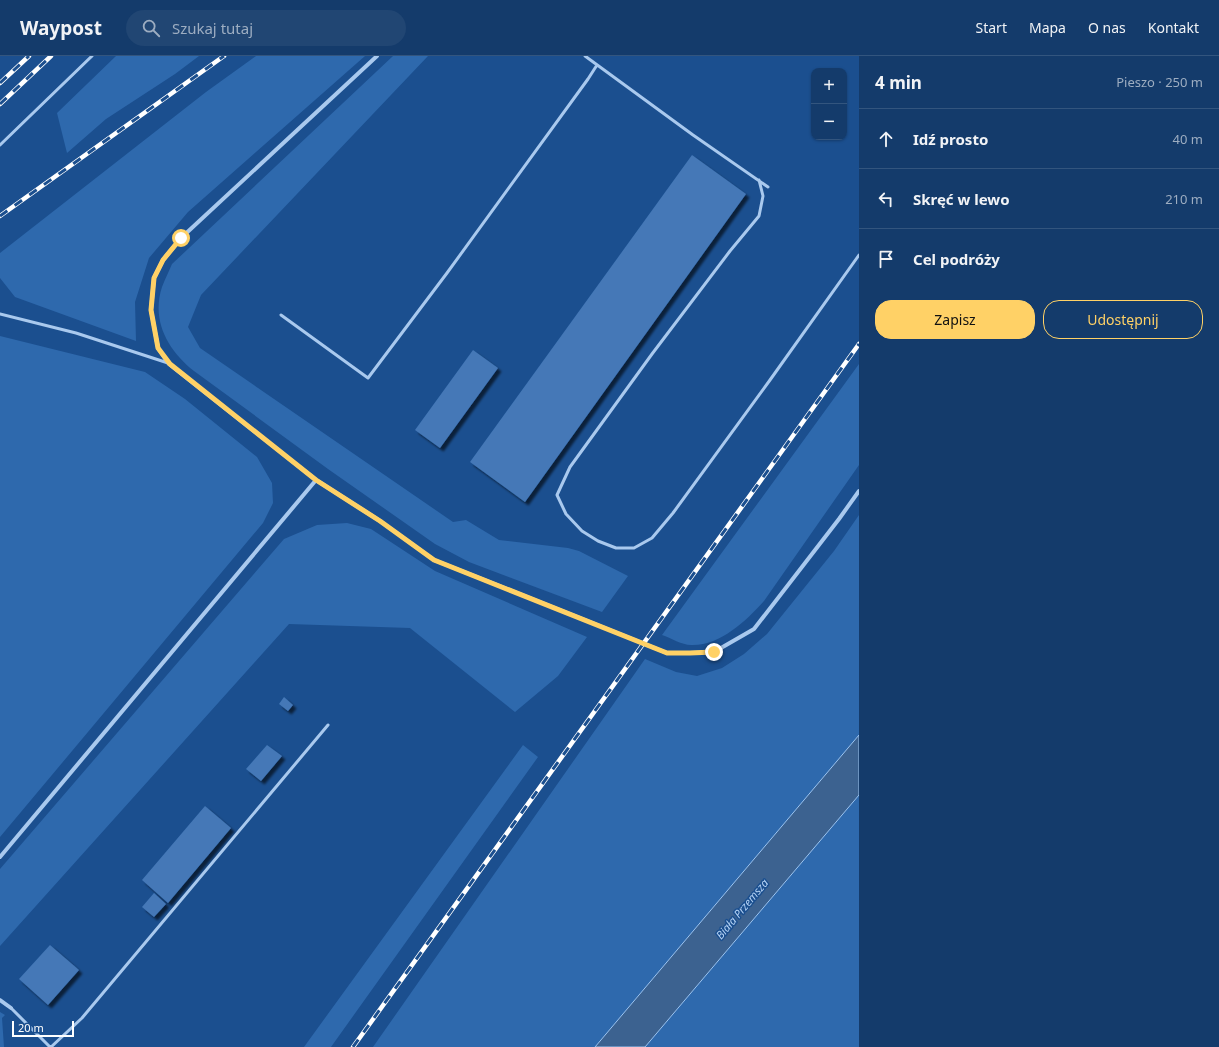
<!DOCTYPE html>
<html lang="pl">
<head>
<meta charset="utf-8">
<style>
  :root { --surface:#143b6b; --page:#214673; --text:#f1f3f6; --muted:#9dadc1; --line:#33557e; --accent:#ffd166 }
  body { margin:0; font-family:"Noto Sans",sans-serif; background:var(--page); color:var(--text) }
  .controls { position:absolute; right:12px; top:12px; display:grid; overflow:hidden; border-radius:8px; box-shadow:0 1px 3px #0004 }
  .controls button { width:36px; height:36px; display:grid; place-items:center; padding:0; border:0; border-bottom:1px solid var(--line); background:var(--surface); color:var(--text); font:20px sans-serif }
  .scale { position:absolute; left:12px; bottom:10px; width:62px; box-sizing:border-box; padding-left:4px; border:2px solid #fff; border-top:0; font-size:11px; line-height:14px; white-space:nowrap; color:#fff; -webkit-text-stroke:3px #1b4f8f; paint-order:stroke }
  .stop { position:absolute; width:12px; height:12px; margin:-9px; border:3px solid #ffd166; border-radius:50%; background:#fff }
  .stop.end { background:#ffd166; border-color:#fff; box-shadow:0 1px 4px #0008 }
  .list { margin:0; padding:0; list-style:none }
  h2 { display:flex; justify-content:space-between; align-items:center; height:52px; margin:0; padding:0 16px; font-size:17px }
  h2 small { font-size:13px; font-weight:400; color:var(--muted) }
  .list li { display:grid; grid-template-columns:26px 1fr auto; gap:12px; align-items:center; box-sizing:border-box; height:60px; padding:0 16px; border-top:1px solid var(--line) }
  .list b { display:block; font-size:15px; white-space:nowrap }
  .list em { font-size:13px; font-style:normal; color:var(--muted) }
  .actions { display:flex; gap:8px; padding:12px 16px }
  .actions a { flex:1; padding:9px 0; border:1px solid var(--accent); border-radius:16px; text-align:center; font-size:14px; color:var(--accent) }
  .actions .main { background:var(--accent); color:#111 }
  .icon { flex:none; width:22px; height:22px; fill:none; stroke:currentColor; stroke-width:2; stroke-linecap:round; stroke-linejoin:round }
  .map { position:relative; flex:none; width:859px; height:991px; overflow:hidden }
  header { display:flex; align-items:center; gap:24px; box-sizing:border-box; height:56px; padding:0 20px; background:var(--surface); border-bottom:1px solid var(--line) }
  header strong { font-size:19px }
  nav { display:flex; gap:22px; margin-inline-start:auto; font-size:14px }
  .search { width:280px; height:36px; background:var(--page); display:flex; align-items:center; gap:10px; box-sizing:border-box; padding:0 14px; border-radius:22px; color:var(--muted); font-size:15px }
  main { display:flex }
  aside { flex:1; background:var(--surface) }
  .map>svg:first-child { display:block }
</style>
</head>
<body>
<header>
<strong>Waypost</strong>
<div class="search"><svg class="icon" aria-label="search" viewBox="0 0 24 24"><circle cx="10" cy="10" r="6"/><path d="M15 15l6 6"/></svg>Szukaj tutaj</div>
<nav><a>Start</a><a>Mapa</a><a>O nas</a><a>Kontakt</a></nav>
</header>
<main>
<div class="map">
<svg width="859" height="991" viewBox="0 0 859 991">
  <defs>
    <filter id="shadow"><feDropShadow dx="3.5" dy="3.5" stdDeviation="1" flood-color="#0009"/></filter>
  </defs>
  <rect width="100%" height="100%" fill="#1b4f8f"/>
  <path fill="#2e69ad" d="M 116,0 L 199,0 L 175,18 L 106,63 L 67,97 L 57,57 Z
    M 256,0 L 365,0 L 188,156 L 149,202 L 135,246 L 136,285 L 15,241 L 0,222 L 0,197 L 206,36 Z
    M 393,0 L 428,0 L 201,239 L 188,271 L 200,292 L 453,466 L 466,464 L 499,484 L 568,492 L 579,495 L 628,520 L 602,556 L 469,506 L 435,488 L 328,413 L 194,315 C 168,294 151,265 162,231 C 165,223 169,215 172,208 Z
    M 0,280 L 145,316 L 185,343 L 257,401 L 272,427 L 273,447 L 263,467 L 0,781 Z
    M 859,308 L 859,409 L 764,545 C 746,565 720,590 691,589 C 682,589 671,582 662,579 Z
    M 859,459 L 859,679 L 595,991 L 373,991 L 645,603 L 676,616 L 697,620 L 722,612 L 744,598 L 767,578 L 834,495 Z
    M 347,467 L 371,473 L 435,515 L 587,581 L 558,620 L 515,656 L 410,572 L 289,568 L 0,890 L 0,813 L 284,483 L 317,469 Z
    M 523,689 L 538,701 L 331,991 L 304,991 Z
    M 859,739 L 859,991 L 645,991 Z
    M 0,956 L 5,959 L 2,962 L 4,991 L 0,991 Z"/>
  <path fill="#3c6290" stroke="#9cc4f0" d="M 859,679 L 859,739 L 645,991 L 595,991 Z"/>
  <path fill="#4478b7" filter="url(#shadow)" d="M 692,99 L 746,138 L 525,446 L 470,406 Z
    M 473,294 L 498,312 L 440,392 L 415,374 Z
    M 284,641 L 293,649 L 288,655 L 279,648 Z
    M 267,689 L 282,700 L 261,725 L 246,713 Z
    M 205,750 L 231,772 L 168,847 L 142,824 Z
    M 154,837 L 166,848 L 154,861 L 142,851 Z
    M 50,889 L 79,914 L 48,949 L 19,923 Z"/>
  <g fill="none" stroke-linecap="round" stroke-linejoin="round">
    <path stroke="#a9c9ee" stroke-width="3" d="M 585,0 L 693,79 L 768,131
      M 0,89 L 92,0
      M 759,124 L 763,140 L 759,160 L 730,195 L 652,298 L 570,411 L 557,439 L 566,458 L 582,475 L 598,485 L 616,492 L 634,492 L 652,482 L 673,457 L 770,324 L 859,199
      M 0,258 L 76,277 L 168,307
      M 281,259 L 368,322 L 447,217 L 588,23 L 597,9
      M 11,952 L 50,991
      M 51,991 L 82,962 L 328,669"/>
    <path stroke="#a9c9ee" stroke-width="4" d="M 377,0 L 181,182 L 163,204 L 154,222 L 151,254 L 158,292 L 169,308 L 316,424 L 380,465 L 434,504 L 585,564
      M 667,597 L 690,597 L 714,596 L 754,573 L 839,463 L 859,435
      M 0,801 L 316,424
      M 0,944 L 11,952"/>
    <defs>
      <path id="rail" d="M 0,27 L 29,0
        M 0,48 L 51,0
        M 0,160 L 224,0
        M 353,991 L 859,288"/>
    </defs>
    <use href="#rail" stroke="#fff" stroke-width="4.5"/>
    <use href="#rail" stroke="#1b4f8f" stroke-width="3" stroke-dasharray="9" stroke-linecap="butt"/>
    <path stroke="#a9c9ee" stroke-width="4" d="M 585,564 L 667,597"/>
  </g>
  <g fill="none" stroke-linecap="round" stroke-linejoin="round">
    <path stroke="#ffd166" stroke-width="5" d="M 181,182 L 163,204 L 154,222 L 151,254 L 158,292 L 170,308 L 316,424 L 380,465 L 434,504 L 667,597 L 690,597 L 714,596"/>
  </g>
  <g text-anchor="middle" stroke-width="3" stroke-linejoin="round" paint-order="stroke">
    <g font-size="11" font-style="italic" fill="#b5d3f5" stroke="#1b4f8f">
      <text transform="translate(742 853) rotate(-50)" y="4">Biała Przemsza</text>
    </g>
  </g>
</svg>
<div class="controls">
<button>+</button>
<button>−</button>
</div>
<div class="scale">20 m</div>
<div class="stop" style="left:181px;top:182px"></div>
<div class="stop end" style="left:714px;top:596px"></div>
</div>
<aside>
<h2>4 min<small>Pieszo · 250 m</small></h2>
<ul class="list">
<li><svg class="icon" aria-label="ahead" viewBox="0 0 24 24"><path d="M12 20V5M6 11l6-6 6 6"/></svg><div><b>Idź prosto</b></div><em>40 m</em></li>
<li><svg class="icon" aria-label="left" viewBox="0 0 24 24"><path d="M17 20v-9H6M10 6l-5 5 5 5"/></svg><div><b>Skręć w lewo</b></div><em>210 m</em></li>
<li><svg class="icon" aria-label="arrive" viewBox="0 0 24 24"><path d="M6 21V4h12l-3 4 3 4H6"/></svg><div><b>Cel podróży</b></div></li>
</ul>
<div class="actions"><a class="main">Zapisz</a><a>Udostępnij</a></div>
</aside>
</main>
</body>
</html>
